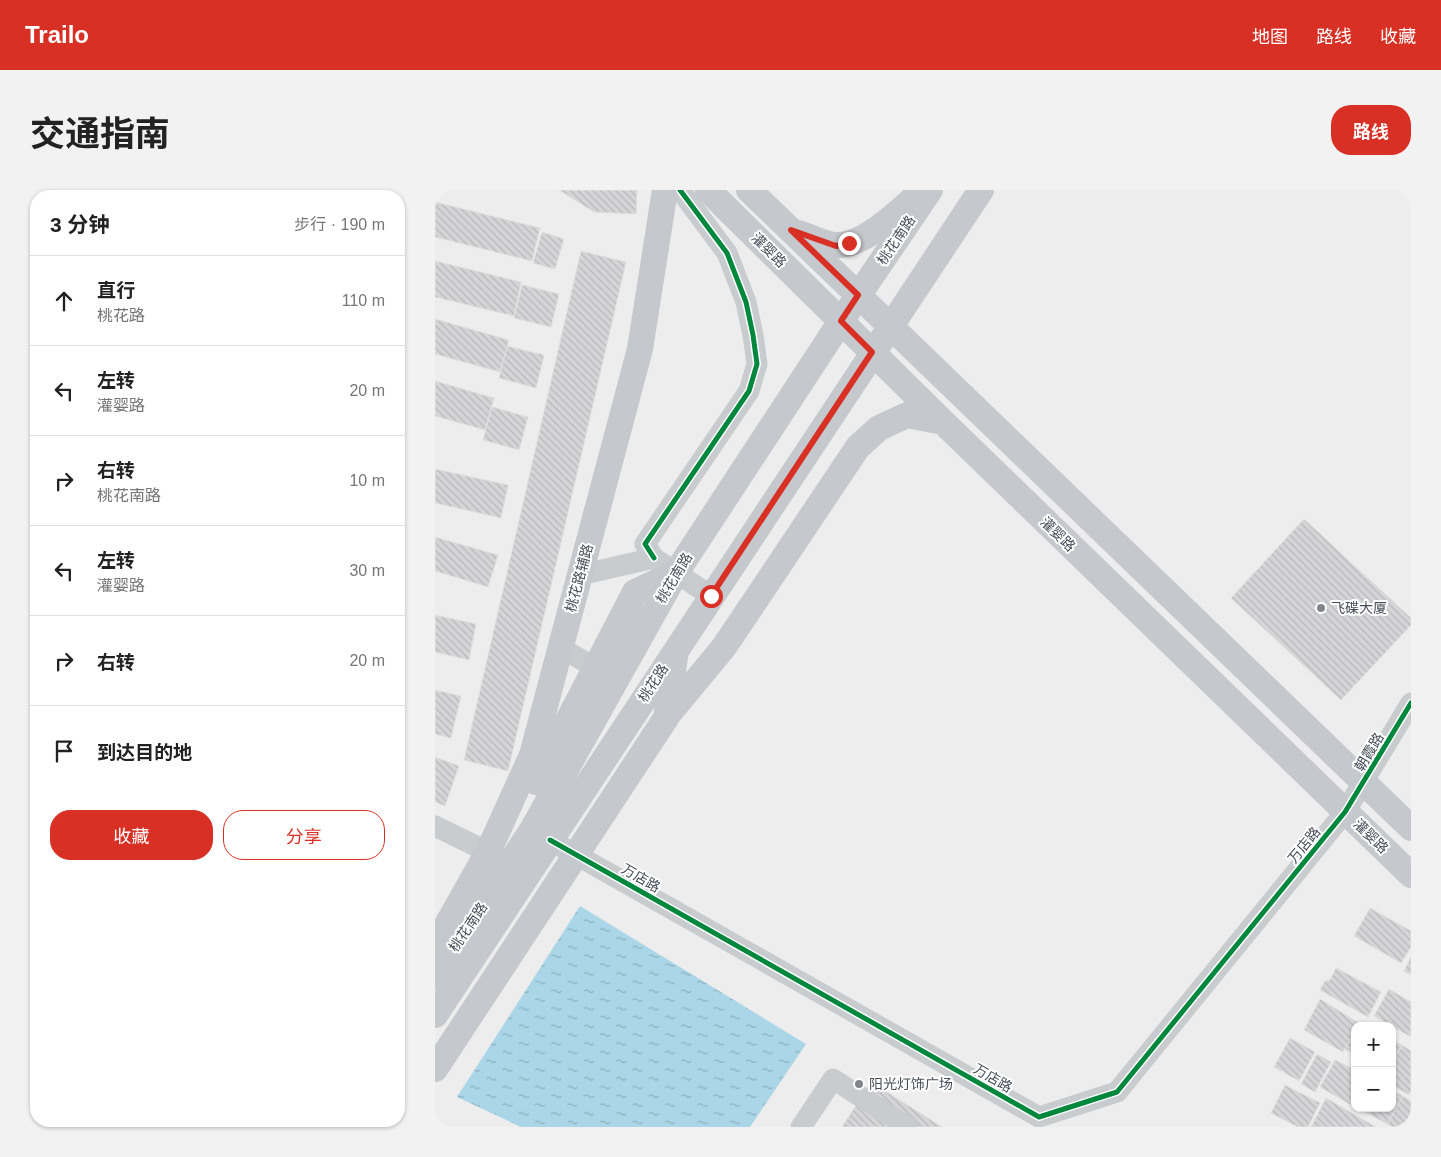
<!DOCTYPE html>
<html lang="zh">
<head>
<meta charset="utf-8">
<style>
  :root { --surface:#fff; --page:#f2f2f2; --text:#222; --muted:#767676; --line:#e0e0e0; --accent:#d93025 }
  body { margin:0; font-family:Arial,"Noto Sans SC",sans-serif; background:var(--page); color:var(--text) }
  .controls { position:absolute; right:15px; bottom:15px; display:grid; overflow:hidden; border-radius:10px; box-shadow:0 1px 4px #0004 }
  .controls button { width:45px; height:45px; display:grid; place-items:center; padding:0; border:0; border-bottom:1px solid var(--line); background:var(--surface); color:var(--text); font:25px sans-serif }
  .stop { position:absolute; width:15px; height:15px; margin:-11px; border:4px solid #d93025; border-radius:50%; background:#fff }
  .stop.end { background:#d93025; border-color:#fff; box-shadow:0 1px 5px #0008 }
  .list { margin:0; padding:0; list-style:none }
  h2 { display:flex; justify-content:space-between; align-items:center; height:65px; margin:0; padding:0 20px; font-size:21px }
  h2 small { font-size:16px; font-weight:400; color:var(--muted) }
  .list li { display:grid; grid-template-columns:32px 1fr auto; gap:15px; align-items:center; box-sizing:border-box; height:90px; padding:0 20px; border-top:1px solid var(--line) }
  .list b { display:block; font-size:19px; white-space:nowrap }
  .list p { margin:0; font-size:16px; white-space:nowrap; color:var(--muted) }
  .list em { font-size:16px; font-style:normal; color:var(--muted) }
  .actions { display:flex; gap:10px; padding:15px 20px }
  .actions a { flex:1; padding:11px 0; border:1px solid var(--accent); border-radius:20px; text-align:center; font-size:18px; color:var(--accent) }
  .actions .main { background:var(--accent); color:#fff }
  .icon { flex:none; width:28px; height:28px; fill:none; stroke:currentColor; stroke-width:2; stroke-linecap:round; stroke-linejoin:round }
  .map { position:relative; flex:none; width:976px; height:937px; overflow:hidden; border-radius:20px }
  header { display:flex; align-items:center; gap:30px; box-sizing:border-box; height:70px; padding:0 25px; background:var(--accent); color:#fff }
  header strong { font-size:24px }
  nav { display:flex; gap:28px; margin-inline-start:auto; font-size:18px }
  .intro { display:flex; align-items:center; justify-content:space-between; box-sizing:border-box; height:120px; padding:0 30px }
  h1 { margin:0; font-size:35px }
  .button { padding:12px 22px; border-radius:20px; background:var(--accent); color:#fff; font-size:18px; font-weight:700 }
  main { display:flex; gap:30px; padding:0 30px }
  aside { flex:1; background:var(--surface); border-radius:20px; box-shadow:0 1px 4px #0004 }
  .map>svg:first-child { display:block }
</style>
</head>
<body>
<header>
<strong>Trailo</strong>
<nav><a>地图</a><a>路线</a><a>收藏</a></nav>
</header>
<div class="intro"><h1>交通指南</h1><a class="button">路线</a></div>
<main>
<aside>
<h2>3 分钟<small>步行 · 190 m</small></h2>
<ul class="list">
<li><svg class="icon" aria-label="ahead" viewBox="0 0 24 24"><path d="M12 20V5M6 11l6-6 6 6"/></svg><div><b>直行</b><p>桃花路</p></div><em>110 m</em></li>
<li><svg class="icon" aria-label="left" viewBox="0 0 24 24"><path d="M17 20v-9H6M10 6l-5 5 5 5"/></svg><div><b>左转</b><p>灌婴路</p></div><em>20 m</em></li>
<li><svg class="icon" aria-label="right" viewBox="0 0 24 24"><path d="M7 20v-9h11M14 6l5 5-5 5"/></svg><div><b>右转</b><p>桃花南路</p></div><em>10 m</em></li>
<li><svg class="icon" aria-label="left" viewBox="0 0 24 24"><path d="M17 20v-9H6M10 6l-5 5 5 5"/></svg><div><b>左转</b><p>灌婴路</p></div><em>30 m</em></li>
<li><svg class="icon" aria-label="right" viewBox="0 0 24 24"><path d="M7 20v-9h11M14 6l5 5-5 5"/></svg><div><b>右转</b></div><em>20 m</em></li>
<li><svg class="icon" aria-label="arrive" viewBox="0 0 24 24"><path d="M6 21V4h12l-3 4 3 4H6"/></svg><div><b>到达目的地</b></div></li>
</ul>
<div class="actions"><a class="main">收藏</a><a>分享</a></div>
</aside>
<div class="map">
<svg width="976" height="937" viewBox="0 0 976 937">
  <defs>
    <pattern id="water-ripples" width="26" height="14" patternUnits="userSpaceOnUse" patternTransform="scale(1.25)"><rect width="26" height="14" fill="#aad6e7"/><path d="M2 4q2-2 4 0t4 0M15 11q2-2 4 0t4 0" fill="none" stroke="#8cb0be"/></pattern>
    <pattern id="building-back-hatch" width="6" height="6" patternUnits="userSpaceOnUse" patternTransform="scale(1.25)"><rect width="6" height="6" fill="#d5d5d7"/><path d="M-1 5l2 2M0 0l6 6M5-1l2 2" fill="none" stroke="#b8b8bb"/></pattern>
  </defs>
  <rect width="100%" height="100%" fill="#eeeded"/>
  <path fill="url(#water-ripples)" d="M 145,716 L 371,854 L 315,937 L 86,937 L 22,907 Z"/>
  <path fill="url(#building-back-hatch)" stroke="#dfdfe0" d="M 124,0 L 202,0 L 201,24 L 159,22 Z
    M 0,12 L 105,38 L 97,71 L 0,47 Z
    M 107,42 L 129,49 L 120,79 L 98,73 Z
    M 146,61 L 191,72 L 73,581 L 29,570 Z
    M 0,71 L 86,92 L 79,126 L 0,107 Z
    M 87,95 L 124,104 L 116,137 L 79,128 Z
    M 0,129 L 74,150 L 65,182 L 0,164 Z
    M 72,156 L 109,165 L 101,198 L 64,188 Z
    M 0,191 L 59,208 L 50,240 L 0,226 Z
    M 57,217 L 93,227 L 84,260 L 48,250 Z
    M 0,279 L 73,295 L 66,328 L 0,313 Z
    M 869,329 L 976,428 L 976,435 L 906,510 L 796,408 Z
    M 0,347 L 63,365 L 53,397 L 0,381 Z
    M 0,425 L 41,434 L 34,470 L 0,462 Z
    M 0,500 L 26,506 L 16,548 L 0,544 Z
    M 0,567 L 24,576 L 10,616 L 0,612 Z
    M 935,718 L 976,741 L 976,757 L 966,773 L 919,746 Z
    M 976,767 L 976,785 L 969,781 Z
    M 901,778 L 946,802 L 933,827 L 885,800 L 890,791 L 895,790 Z
    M 954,799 L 976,812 L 976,847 L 939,826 Z
    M 885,809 L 924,833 L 923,836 L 920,836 L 920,841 L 908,862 L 869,840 Z
    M 920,841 L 920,864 L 910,859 Z
    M 855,848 L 880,862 L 864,891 L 839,877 Z
    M 957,850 L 967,855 L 957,872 Z
    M 967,855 L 976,861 L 976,901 L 974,905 L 957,895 L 957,872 Z
    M 882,864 L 896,872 L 880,902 L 866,894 Z
    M 900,870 L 920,880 L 920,909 L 916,915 L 885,897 Z
    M 436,892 L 507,937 L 407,937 Z
    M 850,895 L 885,913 L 873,937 L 863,937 L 836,923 Z
    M 957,900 L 968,906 L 952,934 L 923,918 L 957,918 Z
    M 968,906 L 976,911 L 976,937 L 958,937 L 952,934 Z
    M 891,908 L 941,937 L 876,937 Z"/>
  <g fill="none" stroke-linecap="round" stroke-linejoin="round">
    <path stroke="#c9ccce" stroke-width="21" d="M 219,368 L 210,354 L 314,201 L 322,174 L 318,145 L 311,112 L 292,63 L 245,0
      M 145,385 L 219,368 L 276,406
      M 126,458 L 161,478
      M 0,636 L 53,662
      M 115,650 L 604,927 L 682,902 L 910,622 L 976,513
      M 366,937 L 398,889 L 473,937"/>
    <path stroke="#c5c8cc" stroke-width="26" d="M 273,0 L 508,232 L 976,685
      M 314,0 L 976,638
      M 363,43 C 374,46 391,55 401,55 C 426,57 460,25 478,9
      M 231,527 L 289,457 L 423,257 L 444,238 L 472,225 L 508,232
      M 101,592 L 200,402 L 241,383
      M 0,756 L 53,662 L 97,565 L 205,159 L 230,0
      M 0,787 L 97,640 L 241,383 L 406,131 L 495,0
      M 0,825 L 546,0
      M 0,879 L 231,528 L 240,467"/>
    <defs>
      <path id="cycleway" d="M 219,368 L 210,354 L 314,201 L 322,174 L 318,145 L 311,112 L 292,63 L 245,0
        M 115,650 L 604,927 L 682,902 L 910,622 L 976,513"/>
    </defs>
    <use href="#cycleway" stroke="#fff" stroke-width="8"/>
    <use href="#cycleway" stroke="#00873e" stroke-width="5"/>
  </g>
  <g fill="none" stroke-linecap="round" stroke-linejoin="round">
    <path stroke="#d93025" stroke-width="6" d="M 276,406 L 437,162 L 406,131 L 423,105 L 356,40 L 401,56 L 414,53"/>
  </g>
  <g fill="#81868c" stroke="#fff" stroke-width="2">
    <circle cx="886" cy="418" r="5"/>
    <circle cx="424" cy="894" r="5"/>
  </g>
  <g text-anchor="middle" stroke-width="4" stroke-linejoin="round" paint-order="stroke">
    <g font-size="14" fill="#464e58" stroke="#fff">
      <text transform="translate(461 50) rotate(-56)" y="5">桃花南路</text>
      <text transform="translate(334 60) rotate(45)" y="5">灌婴路</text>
      <text transform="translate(623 344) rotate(44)" y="5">灌婴路</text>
      <text transform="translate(144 388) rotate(-75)" y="5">桃花路辅路</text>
      <text transform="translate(239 388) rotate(-59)" y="5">桃花南路</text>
      <text transform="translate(218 493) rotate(-57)" y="5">桃花路</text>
      <text transform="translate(934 562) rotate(-59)" y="5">朝霞路</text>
      <text transform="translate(936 646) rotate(44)" y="5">灌婴路</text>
      <text transform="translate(869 655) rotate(-51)" y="5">万店路</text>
      <text transform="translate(206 688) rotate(30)" y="5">万店路</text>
      <text transform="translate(33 737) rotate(-56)" y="5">桃花南路</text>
      <text transform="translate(558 888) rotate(30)" y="5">万店路</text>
    </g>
    <g font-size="14" fill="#464e58" stroke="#fff" text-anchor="start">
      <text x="896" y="423">飞碟大厦</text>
      <text x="434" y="899">阳光灯饰广场</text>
    </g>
  </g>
</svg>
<div class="controls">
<button>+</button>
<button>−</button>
</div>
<div class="stop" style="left:276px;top:406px"></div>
<div class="stop end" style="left:414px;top:53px"></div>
</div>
</main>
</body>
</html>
